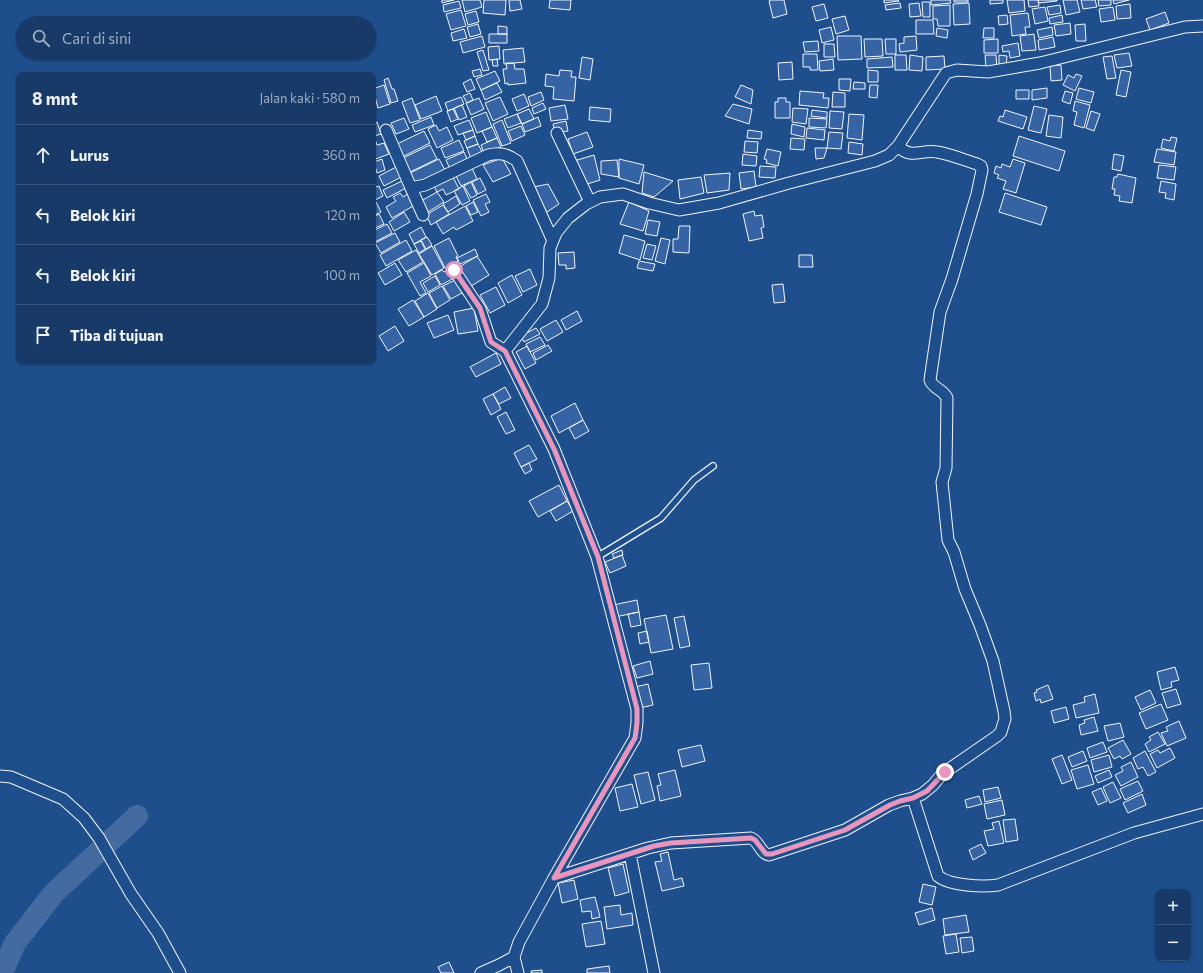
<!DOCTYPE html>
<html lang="id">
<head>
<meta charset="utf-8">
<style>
  :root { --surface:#173a69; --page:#244571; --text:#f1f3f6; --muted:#9eadc0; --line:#36547d }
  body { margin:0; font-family:Commissioner,sans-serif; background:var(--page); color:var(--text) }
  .controls { position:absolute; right:12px; bottom:12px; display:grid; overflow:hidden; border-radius:8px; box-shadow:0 1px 3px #0004 }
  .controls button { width:36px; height:36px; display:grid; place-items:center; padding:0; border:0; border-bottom:1px solid var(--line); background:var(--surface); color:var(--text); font:20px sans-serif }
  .stop { position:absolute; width:12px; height:12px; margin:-9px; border:3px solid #e797bd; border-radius:50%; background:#fff }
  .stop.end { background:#e797bd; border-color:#fff; box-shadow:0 1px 4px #0008 }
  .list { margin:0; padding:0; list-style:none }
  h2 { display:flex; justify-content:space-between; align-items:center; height:52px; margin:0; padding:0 16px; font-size:17px }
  h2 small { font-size:13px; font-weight:400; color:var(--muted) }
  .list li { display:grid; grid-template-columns:26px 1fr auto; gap:12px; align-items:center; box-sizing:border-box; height:60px; padding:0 16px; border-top:1px solid var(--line) }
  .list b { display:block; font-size:15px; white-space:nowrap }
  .list em { font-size:13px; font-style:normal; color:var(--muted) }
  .icon { flex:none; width:22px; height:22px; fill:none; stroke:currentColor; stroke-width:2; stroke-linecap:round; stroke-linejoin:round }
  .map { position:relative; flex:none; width:1203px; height:973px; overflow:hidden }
  .search { position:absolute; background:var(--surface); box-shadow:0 1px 3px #0004; left:16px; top:16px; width:360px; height:44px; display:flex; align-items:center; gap:10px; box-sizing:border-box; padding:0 14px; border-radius:22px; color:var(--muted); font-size:15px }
  .panel { position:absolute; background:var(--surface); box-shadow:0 1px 3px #0004; left:16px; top:72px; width:360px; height:292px; border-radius:8px }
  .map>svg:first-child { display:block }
</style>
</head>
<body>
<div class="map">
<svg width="1203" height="973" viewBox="0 0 1203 973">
  <rect width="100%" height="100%" fill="#1f4e8c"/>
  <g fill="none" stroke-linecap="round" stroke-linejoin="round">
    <path stroke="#446ba0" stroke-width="22" d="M 2,973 L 15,943 L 54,893 L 137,816"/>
  </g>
  <path fill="#3563a3" stroke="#f2f6ff" d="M 442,0 L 454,0 L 442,3 Z
    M 462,0 L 480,0 L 482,7 L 465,12 Z
    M 484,0 L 506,0 L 505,15 L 483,13 Z
    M 509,0 L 520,0 L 522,9 L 510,11 Z
    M 550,0 L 571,0 L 570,10 L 549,8 Z
    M 771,0 L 784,0 L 787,14 L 773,18 L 769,1 Z
    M 884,0 L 898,0 L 899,1 L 884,3 Z
    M 931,0 L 950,0 L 951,3 L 931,5 Z
    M 954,0 L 968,0 L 968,2 L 954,2 Z
    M 990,0 L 1003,0 L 1003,3 L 990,4 Z
    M 1007,0 L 1024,0 L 1025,11 L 1009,13 Z
    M 1028,0 L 1038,0 L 1039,6 L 1029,7 Z
    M 1038,0 L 1057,0 L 1057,1 L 1039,3 Z
    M 1063,0 L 1077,0 L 1080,12 L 1066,15 Z
    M 1081,0 L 1095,0 L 1097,7 L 1083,9 Z
    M 1098,0 L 1111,0 L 1111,5 L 1099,6 Z
    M 1113,0 L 1129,0 L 1114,4 Z
    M 459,1 L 461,8 L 444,12 L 443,5 Z
    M 922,2 L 930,2 L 930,17 L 923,17 Z
    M 900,3 L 901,8 L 886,10 L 885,5 Z
    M 919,3 L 921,16 L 910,17 L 909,4 Z
    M 969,3 L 970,24 L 954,25 L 953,4 Z
    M 824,4 L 828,18 L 816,21 L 812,7 Z
    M 1130,4 L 1131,18 L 1117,19 L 1116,6 Z
    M 950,5 L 950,26 L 938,26 L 937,19 L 933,19 L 933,6 Z
    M 1060,5 L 1061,13 L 1049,15 L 1047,7 Z
    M 1045,7 L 1048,21 L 1035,24 L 1032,9 Z
    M 1113,7 L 1115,20 L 1101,22 L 1099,9 Z
    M 461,10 L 466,26 L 451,30 L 446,14 Z
    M 476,11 L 479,22 L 468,25 L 465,14 Z
    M 1165,12 L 1169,23 L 1150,30 L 1146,19 Z
    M 1028,13 L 1030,27 L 1025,27 L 1026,34 L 1012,36 L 1010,15 Z
    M 1007,15 L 1008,24 L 999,25 L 998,16 Z
    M 1062,15 L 1063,22 L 1050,24 L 1049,18 Z
    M 845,16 L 849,30 L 836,34 L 832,19 Z
    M 916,20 L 933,20 L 934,34 L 916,34 Z
    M 1070,23 L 1071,34 L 1056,36 L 1054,25 Z
    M 478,24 L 481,34 L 470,37 L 467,27 Z
    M 1085,24 L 1086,41 L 1076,41 L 1075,25 Z
    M 498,26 L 507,27 L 507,34 L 498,34 Z
    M 831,27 L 834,40 L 822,43 L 819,30 Z
    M 1052,27 L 1053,35 L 1039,38 L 1037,30 Z
    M 937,28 L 948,30 L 947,38 L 936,36 Z
    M 984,28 L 994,28 L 994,38 L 983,38 Z
    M 464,29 L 467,38 L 453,41 L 451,33 Z
    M 489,34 L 507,34 L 507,43 L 489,43 Z
    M 1034,34 L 1036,50 L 1022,51 L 1020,36 Z
    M 482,36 L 485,47 L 463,53 L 460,42 Z
    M 837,36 L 861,36 L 862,59 L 838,60 Z
    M 916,36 L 917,50 L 900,52 L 899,44 L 904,43 L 904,37 Z
    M 1053,37 L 1055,47 L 1039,50 L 1038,40 Z
    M 864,39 L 882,39 L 883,56 L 865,57 Z
    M 885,39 L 896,39 L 896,54 L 886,54 Z
    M 998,39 L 998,53 L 984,53 L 984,40 Z
    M 818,41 L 819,51 L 805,52 L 803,42 Z
    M 1018,43 L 1020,56 L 1010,58 L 1009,51 L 1003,52 L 1002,46 Z
    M 824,44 L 834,44 L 835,57 L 824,57 Z
    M 499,46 L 500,59 L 489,60 L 488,47 Z
    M 523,48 L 525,62 L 504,64 L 503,50 Z
    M 483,50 L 489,70 L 483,71 L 477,52 Z
    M 1129,53 L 1132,66 L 1117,68 L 1114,55 Z
    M 803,54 L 817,54 L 818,70 L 810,70 L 810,67 L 803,67 Z
    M 895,55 L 906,55 L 907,70 L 895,70 Z
    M 910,55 L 923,57 L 922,71 L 909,70 Z
    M 985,55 L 996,55 L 997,69 L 986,69 Z
    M 999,55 L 1007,56 L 1006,68 L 999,67 Z
    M 944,56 L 945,69 L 926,70 L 926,57 Z
    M 1112,56 L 1116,78 L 1107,79 L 1103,57 Z
    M 582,57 L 593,59 L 590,80 L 579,78 Z
    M 892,57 L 893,67 L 867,68 L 867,59 Z
    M 497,59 L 498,66 L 493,66 L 492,60 Z
    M 833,59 L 834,70 L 820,71 L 819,61 Z
    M 792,62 L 793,79 L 779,80 L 778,63 Z
    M 506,63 L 514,63 L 515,69 L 524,69 L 526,83 L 508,85 L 508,83 L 505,84 L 503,69 L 507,69 Z
    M 1061,65 L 1062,80 L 1051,81 L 1050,66 Z
    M 480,69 L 482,75 L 474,77 L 472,71 Z
    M 560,70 L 572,71 L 571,77 L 576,77 L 574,101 L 553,99 L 554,87 L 545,86 L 546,74 L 559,76 Z
    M 868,70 L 878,71 L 878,82 L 868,82 Z
    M 1121,70 L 1131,72 L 1126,97 L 1116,95 Z
    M 495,71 L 500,81 L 481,90 L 476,79 Z
    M 1076,74 L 1082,76 L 1075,91 L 1063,85 L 1068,75 L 1074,78 Z
    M 388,78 L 392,89 L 394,89 L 398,101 L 391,103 L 384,80 Z
    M 471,79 L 475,89 L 467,92 L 463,83 Z
    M 839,79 L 851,79 L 850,91 L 839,90 Z
    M 854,82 L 865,83 L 865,89 L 853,89 Z
    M 497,83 L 502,92 L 485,100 L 481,90 Z
    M 384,85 L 390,104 L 378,108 L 373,89 Z
    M 741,85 L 753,90 L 751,104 L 735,97 Z
    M 870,85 L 878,85 L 877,98 L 869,97 Z
    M 1047,88 L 1047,98 L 1032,100 L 1032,90 Z
    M 1079,88 L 1094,92 L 1091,103 L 1076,99 Z
    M 1016,90 L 1029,90 L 1029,99 L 1016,99 Z
    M 800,91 L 824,93 L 823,98 L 829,98 L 828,108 L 799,105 Z
    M 1065,91 L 1073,93 L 1070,104 L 1062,101 Z
    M 541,92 L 544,100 L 531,106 L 528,97 Z
    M 833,92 L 845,93 L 845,107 L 832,107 Z
    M 470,93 L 473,100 L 467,103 L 463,96 Z
    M 524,94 L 529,106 L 517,111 L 512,99 Z
    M 436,96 L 442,111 L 421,119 L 415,105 Z
    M 461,97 L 464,104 L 448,111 L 445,103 Z
    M 500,97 L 508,114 L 493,121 L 485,103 Z
    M 412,98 L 420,120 L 410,123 L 402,102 Z
    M 479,98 L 484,109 L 471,115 L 466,103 Z
    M 778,98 L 786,98 L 786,102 L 790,102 L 790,118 L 775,118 L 775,102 L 778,102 Z
    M 1075,101 L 1090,105 L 1084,128 L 1074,125 L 1077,112 L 1073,111 Z
    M 543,103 L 546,109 L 534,114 L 532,108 Z
    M 733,104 L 752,109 L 749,124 L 725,116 Z
    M 462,105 L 467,117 L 459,120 L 454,108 Z
    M 565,105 L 568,119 L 551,121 L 549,108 Z
    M 1034,106 L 1047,109 L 1041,133 L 1028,130 Z
    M 590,107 L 611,109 L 610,122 L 589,120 Z
    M 793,108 L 808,109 L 806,124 L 792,122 Z
    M 453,109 L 458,119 L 451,122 L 447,111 Z
    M 529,109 L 534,119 L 522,124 L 517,114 Z
    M 812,110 L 827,112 L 827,118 L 811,116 Z
    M 1005,110 L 1027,117 L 1023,129 L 998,121 L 1000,116 L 1003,117 Z
    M 830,111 L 844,112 L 842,129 L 829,128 Z
    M 1091,111 L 1100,114 L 1094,131 L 1086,128 Z
    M 486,112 L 492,127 L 477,133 L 471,118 Z
    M 517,114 L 521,123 L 508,128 L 504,119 Z
    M 849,114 L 864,115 L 862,140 L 847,138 Z
    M 1049,115 L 1063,117 L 1061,138 L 1046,136 Z
    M 431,117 L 434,125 L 415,132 L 412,125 Z
    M 538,117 L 541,126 L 525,132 L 522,124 Z
    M 404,118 L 409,129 L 396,134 L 391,123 Z
    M 809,118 L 827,119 L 826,128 L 809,127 Z
    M 469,120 L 473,130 L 458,135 L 454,126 Z
    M 502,120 L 511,143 L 502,146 L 493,124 Z
    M 566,121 L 568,131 L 555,133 L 553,124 Z
    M 377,122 L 381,134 L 374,136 L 377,145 L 384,143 L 389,154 L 373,160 L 373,124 Z
    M 792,124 L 805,127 L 804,137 L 791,134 Z
    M 436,125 L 439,131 L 447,127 L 453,140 L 437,148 L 428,129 Z
    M 521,126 L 525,135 L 512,141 L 508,131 Z
    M 492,127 L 497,138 L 487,142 L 482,131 Z
    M 807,128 L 825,130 L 824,140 L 806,138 Z
    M 473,130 L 475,136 L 466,140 L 463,133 Z
    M 748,130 L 762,132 L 761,139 L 747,138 Z
    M 424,131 L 430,143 L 402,157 L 397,144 Z
    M 587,132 L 593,147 L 573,154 L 568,139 Z
    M 829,132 L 843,133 L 841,149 L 827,148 Z
    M 475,136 L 478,144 L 467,148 L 464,141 Z
    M 1019,136 L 1065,151 L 1059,171 L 1013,156 Z
    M 1171,137 L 1177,138 L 1174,151 L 1161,148 L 1163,139 L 1170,141 Z
    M 497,138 L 501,147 L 484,153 L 481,145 Z
    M 791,138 L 805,139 L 804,150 L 790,149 Z
    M 459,140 L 464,151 L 445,158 L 441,148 Z
    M 745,141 L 758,142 L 757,153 L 744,152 Z
    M 849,142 L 863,144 L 862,155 L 848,153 Z
    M 478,144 L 483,154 L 471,159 L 467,148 Z
    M 430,145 L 437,159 L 408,173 L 401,159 Z
    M 815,148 L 827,148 L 824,158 L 816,159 Z
    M 767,149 L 781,152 L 778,166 L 766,163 L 767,160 L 764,159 Z
    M 1157,149 L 1176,152 L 1174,165 L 1154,162 Z
    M 464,152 L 468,161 L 450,169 L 446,160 Z
    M 743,154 L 757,156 L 756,166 L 742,165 Z
    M 1114,154 L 1124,156 L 1121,171 L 1112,169 Z
    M 594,155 L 600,180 L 584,185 L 574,161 Z
    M 502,158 L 511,174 L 493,182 L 483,165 Z
    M 382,159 L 385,170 L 377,173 L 374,162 Z
    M 439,159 L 445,170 L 414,185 L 408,174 Z
    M 619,159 L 644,165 L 639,184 L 619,178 Z
    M 1013,159 L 1025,163 L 1016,193 L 1003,189 L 1006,181 L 997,178 L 999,175 L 994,173 L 996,166 L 1001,168 L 1002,164 L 1010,167 Z
    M 617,160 L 619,177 L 601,174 L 601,161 Z
    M 470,164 L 477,179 L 461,186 L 454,172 Z
    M 1159,165 L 1176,167 L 1174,180 L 1157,178 Z
    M 398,166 L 403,176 L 384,186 L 379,176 Z
    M 760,166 L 776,167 L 775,178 L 759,177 Z
    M 754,171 L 756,187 L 741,189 L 739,173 Z
    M 644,172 L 673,181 L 654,197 L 642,193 Z
    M 730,173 L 729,190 L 707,193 L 704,175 Z
    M 1118,174 L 1136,178 L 1132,203 L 1119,201 L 1120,196 L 1114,195 L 1115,189 L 1112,189 L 1114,177 L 1117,177 Z
    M 452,175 L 459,189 L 446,195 L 443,189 L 437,192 L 433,184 Z
    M 701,177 L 704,193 L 680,199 L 678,180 Z
    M 480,178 L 486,190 L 478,194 L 472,182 Z
    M 402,181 L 406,188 L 387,198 L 383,190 Z
    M 1161,181 L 1176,184 L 1174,200 L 1165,198 L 1166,193 L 1159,192 Z
    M 471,182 L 477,195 L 471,198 L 464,186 Z
    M 548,184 L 559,204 L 544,214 L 529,188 Z
    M 379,186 L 383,196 L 373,201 L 373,188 Z
    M 463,186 L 470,201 L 462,205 L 454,191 Z
    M 437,192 L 444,202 L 428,212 L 421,201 Z
    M 400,193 L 403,197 L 409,193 L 415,205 L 392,218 L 386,207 L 396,201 L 393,197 Z
    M 1005,193 L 1047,207 L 1041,225 L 999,212 Z
    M 486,194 L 490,202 L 485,204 L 489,212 L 481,216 L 473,200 Z
    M 456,196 L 460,204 L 448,212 L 443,204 Z
    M 376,202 L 381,212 L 373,216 L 373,203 Z
    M 473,202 L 478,212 L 471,215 L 466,206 Z
    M 629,202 L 649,211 L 643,231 L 620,224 Z
    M 443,205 L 449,214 L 431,225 L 426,215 Z
    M 465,206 L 473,221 L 456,230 L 454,227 L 443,234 L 436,222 Z
    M 754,211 L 755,216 L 762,215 L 764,227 L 761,228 L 763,238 L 749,241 L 743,214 Z
    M 404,212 L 410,222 L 394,231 L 389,222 Z
    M 379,214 L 384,224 L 373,229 L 373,217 Z
    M 648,220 L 660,222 L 657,236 L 645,234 Z
    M 387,224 L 392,233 L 373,243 L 373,231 Z
    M 679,226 L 690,226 L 689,253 L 673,252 L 673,239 L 678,239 Z
    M 421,227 L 426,237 L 414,244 L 409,234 Z
    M 395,233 L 400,242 L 381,253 L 375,243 Z
    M 624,235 L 645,241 L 640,260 L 619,253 Z
    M 427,237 L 432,245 L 426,249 L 421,240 Z
    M 449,238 L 458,256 L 456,257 L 458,261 L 445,268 L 434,246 Z
    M 661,238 L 670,240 L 665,264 L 655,261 Z
    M 406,240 L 412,251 L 386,266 L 380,255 Z
    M 421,241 L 425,249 L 419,253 L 414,244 Z
    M 647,244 L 656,246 L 652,260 L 643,258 Z
    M 432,246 L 444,268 L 432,275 L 419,254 Z
    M 475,249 L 478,256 L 460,264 L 457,258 Z
    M 416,250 L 423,262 L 406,272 L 398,260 Z
    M 574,252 L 575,268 L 566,269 L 566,265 L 559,265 L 558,253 Z
    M 799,255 L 812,255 L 813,267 L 799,267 Z
    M 477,256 L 489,275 L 468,288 L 456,269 Z
    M 639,261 L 655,264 L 653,271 L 637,268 Z
    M 395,263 L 402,275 L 385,285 L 378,273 Z
    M 424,263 L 431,276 L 420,282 L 426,293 L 420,296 L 407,273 Z
    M 530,269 L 537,285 L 523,292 L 515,276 Z
    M 442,270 L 444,272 L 449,270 L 454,278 L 441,285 L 435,274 Z
    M 512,275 L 522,295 L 508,303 L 498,283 Z
    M 435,276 L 440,285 L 428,292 L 423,283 Z
    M 455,280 L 462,293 L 451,299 L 443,286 Z
    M 783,284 L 785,302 L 774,303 L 772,285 Z
    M 442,286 L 450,300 L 437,308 L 429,293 Z
    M 496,287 L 505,305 L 490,313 L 480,295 Z
    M 428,293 L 437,309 L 424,317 L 415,301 Z
    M 413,300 L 424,317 L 409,326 L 398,309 Z
    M 474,308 L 478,331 L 458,334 L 454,312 Z
    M 577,311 L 582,321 L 566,330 L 561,320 Z
    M 448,315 L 454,330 L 434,338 L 427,323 Z
    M 556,320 L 563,332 L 547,341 L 540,329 Z
    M 395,326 L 404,341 L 388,351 L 379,336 Z
    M 536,328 L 540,334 L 524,342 L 521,336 Z
    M 540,337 L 545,345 L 530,352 L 526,344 Z
    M 548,345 L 552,351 L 536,360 L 533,353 Z
    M 527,346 L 536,363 L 525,369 L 516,352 Z
    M 496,353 L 501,364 L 476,377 L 470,367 Z
    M 505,387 L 511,398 L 499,404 L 493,394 Z
    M 493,394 L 501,409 L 491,415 L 483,399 Z
    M 575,403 L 583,420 L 559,433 L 551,416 Z
    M 506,412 L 515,430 L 506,434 L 497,417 Z
    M 583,420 L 589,431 L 575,439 L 569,428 Z
    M 529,445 L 537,459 L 521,467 L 514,453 Z
    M 529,463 L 532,470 L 525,474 L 521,467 Z
    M 559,485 L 567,501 L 538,517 L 529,501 Z
    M 567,501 L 573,511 L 556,521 L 550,511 Z
    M 622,550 L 623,555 L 614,558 L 612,554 Z
    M 622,555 L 626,566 L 610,573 L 605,562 Z
    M 637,600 L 639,612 L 615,617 L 613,605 Z
    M 639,612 L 641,625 L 631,627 L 628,614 Z
    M 666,615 L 673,649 L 651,653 L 644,619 Z
    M 684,616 L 690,646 L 680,648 L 674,618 Z
    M 647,631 L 649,642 L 640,644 L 638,633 Z
    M 650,661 L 653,674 L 637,678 L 633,666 Z
    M 709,663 L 712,688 L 694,690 L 691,665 Z
    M 1175,667 L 1179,680 L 1171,682 L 1172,687 L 1161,690 L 1157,672 Z
    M 648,684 L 653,705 L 640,708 L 635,687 Z
    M 1048,685 L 1053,699 L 1041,703 L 1040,699 L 1036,701 L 1034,693 L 1037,692 L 1036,690 Z
    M 1176,689 L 1181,704 L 1167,708 L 1162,693 Z
    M 1150,690 L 1156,703 L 1141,710 L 1135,697 Z
    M 1095,694 L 1099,713 L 1076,718 L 1073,705 L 1085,702 L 1084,697 Z
    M 1161,704 L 1168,720 L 1146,729 L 1139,713 Z
    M 1066,707 L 1069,719 L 1054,723 L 1051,711 Z
    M 1094,717 L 1098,731 L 1081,735 L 1079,725 L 1085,723 L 1084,720 Z
    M 1179,721 L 1186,738 L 1167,746 L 1161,733 L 1168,731 L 1166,727 Z
    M 1120,723 L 1124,737 L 1108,741 L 1104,726 Z
    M 1158,732 L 1165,744 L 1149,752 L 1145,744 L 1151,740 L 1149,737 Z
    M 1123,740 L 1131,754 L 1122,759 L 1120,756 L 1114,759 L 1108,748 Z
    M 1103,742 L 1107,752 L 1090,758 L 1087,748 Z
    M 701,745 L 705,761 L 682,767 L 678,750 Z
    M 1170,748 L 1175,758 L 1157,768 L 1150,754 L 1158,750 L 1160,753 Z
    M 1083,751 L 1087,761 L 1072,767 L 1068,757 Z
    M 1145,751 L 1156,772 L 1148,776 L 1143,767 L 1138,769 L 1133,758 Z
    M 1062,755 L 1072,780 L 1062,784 L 1052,759 Z
    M 1109,755 L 1112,767 L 1094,772 L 1091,760 Z
    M 1131,762 L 1138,777 L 1121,786 L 1115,775 L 1123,771 L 1121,767 Z
    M 1088,765 L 1094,784 L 1077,789 L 1071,770 Z
    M 675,770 L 681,796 L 660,801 L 657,786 L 661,785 L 658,774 Z
    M 1109,770 L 1112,777 L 1098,783 L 1095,776 Z
    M 648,772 L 655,800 L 641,804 L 634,775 Z
    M 1138,781 L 1143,791 L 1125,800 L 1120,789 Z
    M 1113,782 L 1121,798 L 1110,803 L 1103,787 Z
    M 632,784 L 638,807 L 620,811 L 615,788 Z
    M 998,787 L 1001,798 L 985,802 L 983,790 Z
    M 1101,788 L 1107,801 L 1098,805 L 1092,792 Z
    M 1142,794 L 1146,805 L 1128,813 L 1123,803 Z
    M 979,796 L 982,804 L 967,808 L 965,800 Z
    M 1002,800 L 1005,815 L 987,819 L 984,804 Z
    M 1015,819 L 1018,840 L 1006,842 L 1003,820 Z
    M 999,821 L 1004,843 L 988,846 L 984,831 L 994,829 L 992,823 Z
    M 981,844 L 986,853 L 973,860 L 969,850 Z
    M 668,852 L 674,880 L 682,878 L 684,886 L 662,891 L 655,862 L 662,861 L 660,854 Z
    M 623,864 L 629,892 L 615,896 L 608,868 Z
    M 574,880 L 578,899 L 562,903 L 558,883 Z
    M 923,884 L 936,887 L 932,905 L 919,902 Z
    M 595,897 L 600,917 L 592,919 L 591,911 L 582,912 L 580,900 Z
    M 620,905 L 621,915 L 632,913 L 633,925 L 607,929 L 604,907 Z
    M 932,908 L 935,920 L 919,925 L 915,913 Z
    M 966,915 L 969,932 L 945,935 L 943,919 Z
    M 601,921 L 605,944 L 586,947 L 582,924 Z
    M 956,934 L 959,952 L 946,954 L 943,936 Z
    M 972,937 L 974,951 L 962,953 L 960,938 Z
    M 449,962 L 454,973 L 441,973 L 438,967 Z
    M 609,966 L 610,973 L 587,973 L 587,969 Z
    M 542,970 L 542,973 L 531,973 L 531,971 Z"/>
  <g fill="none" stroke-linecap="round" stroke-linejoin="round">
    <defs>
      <path id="service" d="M 597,557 L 661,518 L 694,480 L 713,466"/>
      <path id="minor" d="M 386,130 L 411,188 L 425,185 L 488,155 C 500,152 507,154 517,161 L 553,241
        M 557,133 L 590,202
        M 411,188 L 423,215
        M 454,270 L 480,309 L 491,342 L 505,351
        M 0,776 L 11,777 L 63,799 L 84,818 L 99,838 L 131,894 L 158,933 L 180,973
        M 913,798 L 938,876 C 950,886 983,887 998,885 L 1134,833 L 1203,814
        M 630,854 L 654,973
        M 554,878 L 648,848 L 671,843 L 751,838 C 759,841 760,853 769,855 L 845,830 L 889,805 L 900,801 L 913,798 L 922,794 L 933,785 L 942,774 L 997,736 L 1001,732 L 1003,725 L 1005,719 L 1004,711 L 993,661 L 980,625 L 965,589 L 954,552 L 948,540 L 942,482 L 946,468 L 947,398 C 943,389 933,389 930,380 L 940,312 L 952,279 L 977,194 L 982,170 L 981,166 L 977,164 C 964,160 950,154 937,152 C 922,149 911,160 898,146
        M 514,957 L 518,973
        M 481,973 L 499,965 L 514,957 L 519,942 L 554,878 L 635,738 L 637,723 L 637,709 L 597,557 L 554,449 L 505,351 L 542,304 L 549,278 L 550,248 L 556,233 L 568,218 L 586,204 L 600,197 L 623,194 L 649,203 L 679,210 L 719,203 L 789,183 L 875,161 L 889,155 L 898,146 L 946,73 L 957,70 L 988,72 L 1040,63 L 1185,27 L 1203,26"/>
    </defs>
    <use href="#service" stroke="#f2f6ff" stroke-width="8"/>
    <use href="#minor" stroke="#f2f6ff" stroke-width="13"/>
    <use href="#service" stroke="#1f4e8c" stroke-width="5.5"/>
    <use href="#minor" stroke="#1f4e8c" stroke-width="11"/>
  </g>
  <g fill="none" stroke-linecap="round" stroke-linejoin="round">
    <path stroke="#e797bd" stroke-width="5" d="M 454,270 L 480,308 L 491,342 L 505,351 L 554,449 L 598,557 L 637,709 L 637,723 L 635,738 L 554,878 L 654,846 L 671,843 L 751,838 L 755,840 L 766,854 L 772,854 L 845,830 L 890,805 L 900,801 L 913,798 L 927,791 L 945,772"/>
  </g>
</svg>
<div class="controls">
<button>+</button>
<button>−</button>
</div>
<div class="stop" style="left:454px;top:270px"></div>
<div class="stop end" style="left:945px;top:772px"></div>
<div class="search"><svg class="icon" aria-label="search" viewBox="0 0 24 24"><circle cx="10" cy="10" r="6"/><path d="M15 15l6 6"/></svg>Cari di sini</div>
<section class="panel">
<h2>8 mnt<small>Jalan kaki · 580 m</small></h2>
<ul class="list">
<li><svg class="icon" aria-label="ahead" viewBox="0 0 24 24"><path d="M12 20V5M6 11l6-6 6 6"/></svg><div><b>Lurus</b></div><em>360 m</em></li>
<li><svg class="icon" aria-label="left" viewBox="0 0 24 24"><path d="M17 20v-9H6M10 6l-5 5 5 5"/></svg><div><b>Belok kiri</b></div><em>120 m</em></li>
<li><svg class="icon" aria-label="left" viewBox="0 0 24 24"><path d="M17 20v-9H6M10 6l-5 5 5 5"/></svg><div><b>Belok kiri</b></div><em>100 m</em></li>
<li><svg class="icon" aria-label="arrive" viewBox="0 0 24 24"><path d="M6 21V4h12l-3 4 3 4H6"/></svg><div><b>Tiba di tujuan</b></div></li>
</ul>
</section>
</div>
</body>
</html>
